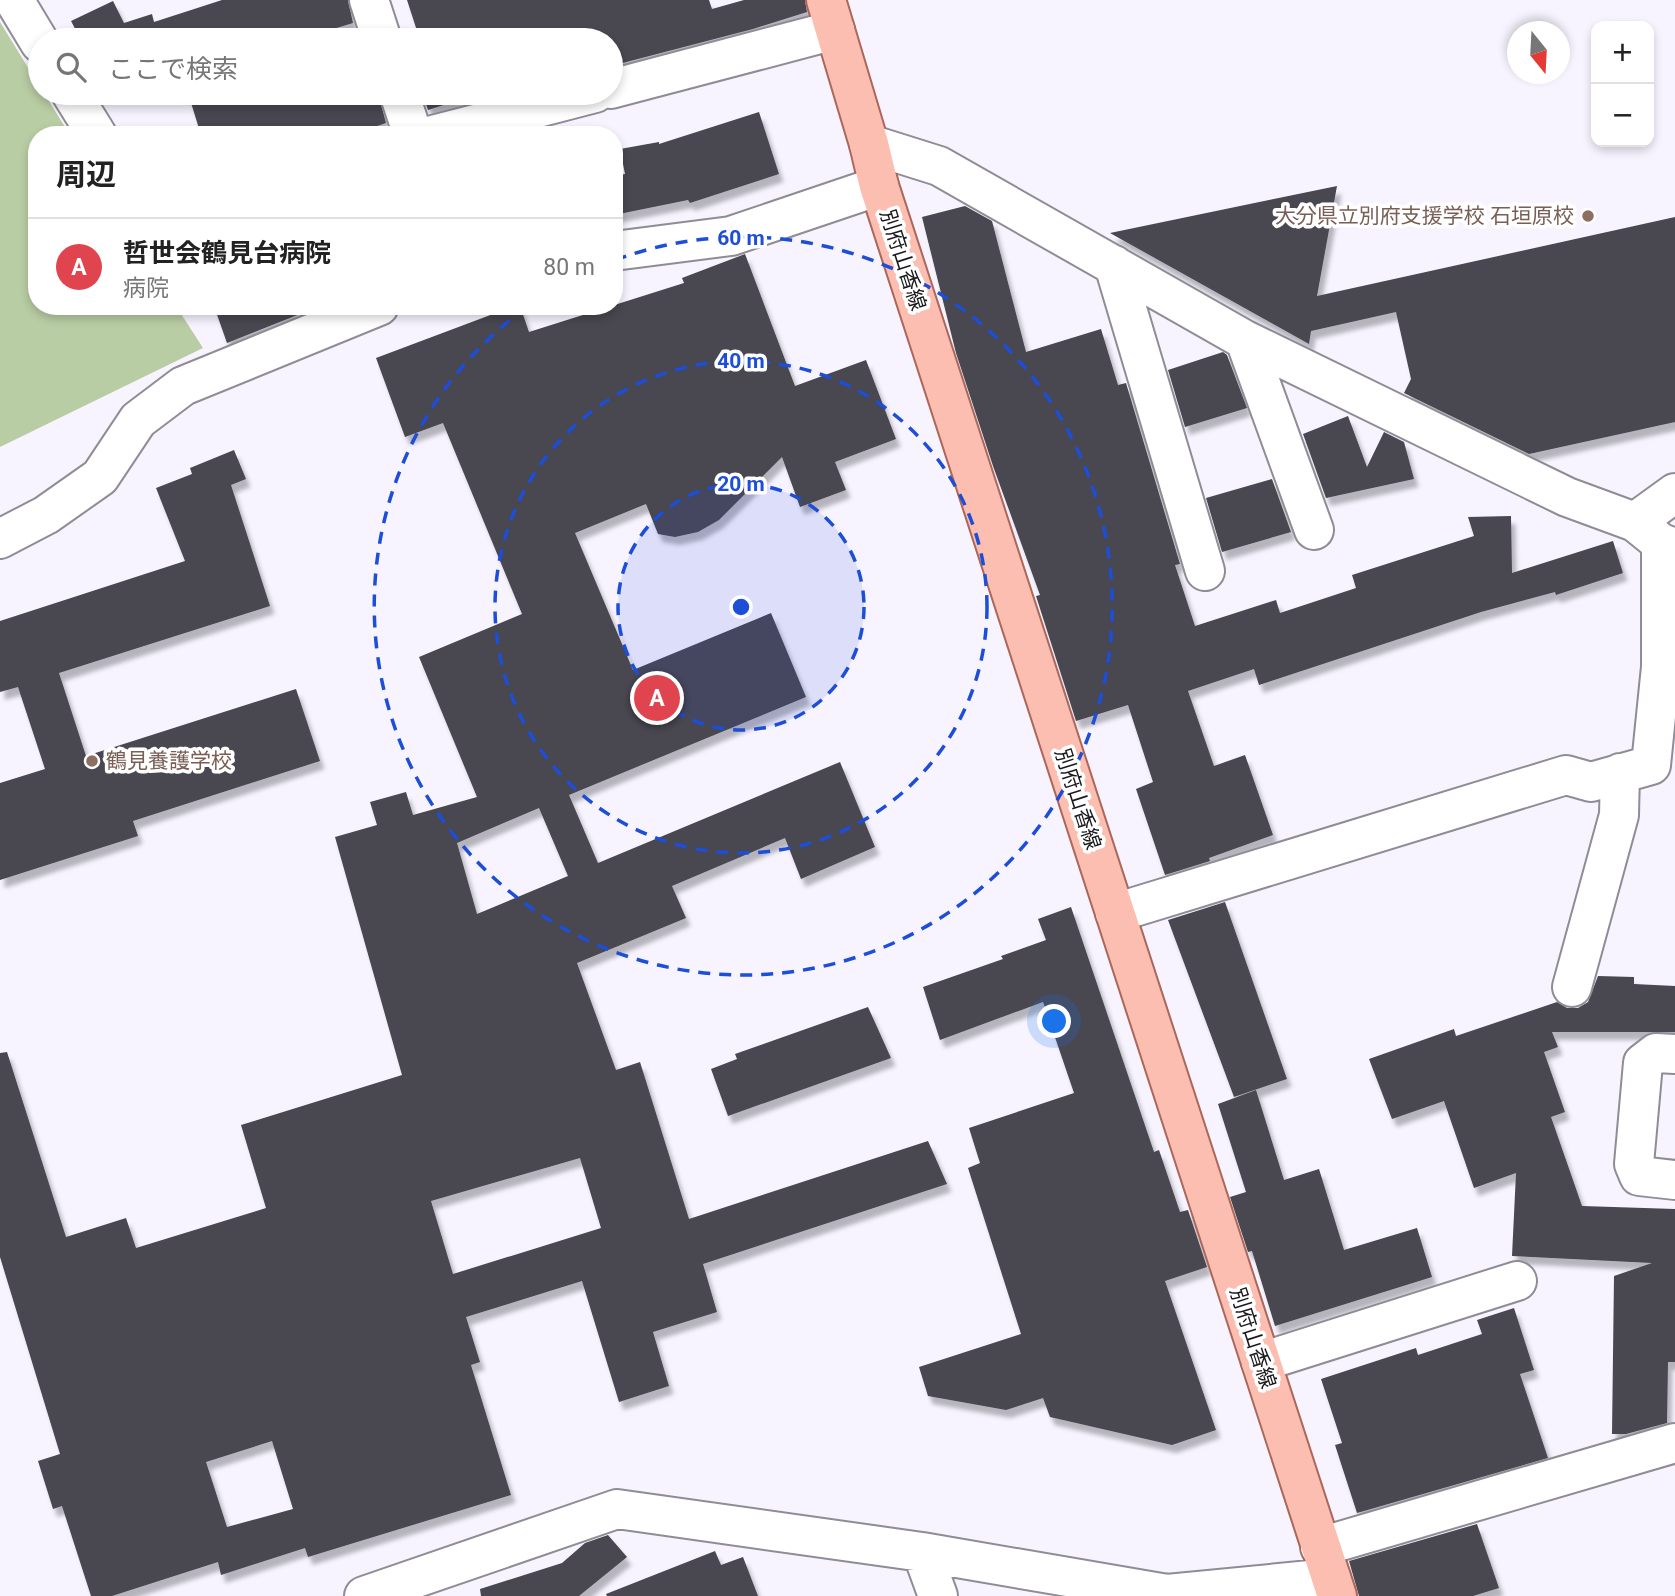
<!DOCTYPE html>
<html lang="ja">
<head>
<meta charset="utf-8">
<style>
  :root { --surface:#fff; --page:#f2f2f2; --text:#222; --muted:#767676; --line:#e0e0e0; --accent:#db2777 }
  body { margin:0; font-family:Roboto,"Noto Sans JP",sans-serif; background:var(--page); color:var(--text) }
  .controls { position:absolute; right:21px; top:21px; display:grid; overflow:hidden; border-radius:14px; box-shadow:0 4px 10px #0003 }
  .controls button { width:63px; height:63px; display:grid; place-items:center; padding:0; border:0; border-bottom:2px solid var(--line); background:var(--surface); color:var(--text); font:35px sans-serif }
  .compass { position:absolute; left:1507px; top:21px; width:63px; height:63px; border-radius:50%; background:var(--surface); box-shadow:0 4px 10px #0003; rotate:162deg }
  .you { position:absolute; left:1055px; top:1022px; width:24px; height:24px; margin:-18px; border:5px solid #fff; border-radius:50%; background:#1a73e8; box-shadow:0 0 0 10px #1a73e833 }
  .badge { display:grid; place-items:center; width:46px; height:46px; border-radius:50%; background:var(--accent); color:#fff; font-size:23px; font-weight:700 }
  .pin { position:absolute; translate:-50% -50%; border:4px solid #fff; box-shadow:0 2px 7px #0006 }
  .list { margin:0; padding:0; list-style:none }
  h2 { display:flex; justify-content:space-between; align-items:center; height:91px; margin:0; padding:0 28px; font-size:30px }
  h2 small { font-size:23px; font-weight:400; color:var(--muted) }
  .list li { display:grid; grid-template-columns:46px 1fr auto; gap:21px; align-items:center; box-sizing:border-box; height:98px; padding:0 28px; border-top:2px solid var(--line) }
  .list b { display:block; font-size:26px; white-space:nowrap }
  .list p { margin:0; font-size:23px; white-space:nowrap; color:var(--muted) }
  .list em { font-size:23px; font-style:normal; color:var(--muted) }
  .icon { flex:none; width:38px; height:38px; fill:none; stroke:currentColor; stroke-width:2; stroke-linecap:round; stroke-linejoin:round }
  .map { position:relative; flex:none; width:1675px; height:1596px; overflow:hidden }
  .search { position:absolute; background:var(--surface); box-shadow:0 4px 10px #0003; left:28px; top:28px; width:595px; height:77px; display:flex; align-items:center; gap:18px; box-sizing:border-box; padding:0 24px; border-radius:38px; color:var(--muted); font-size:26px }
  .panel { position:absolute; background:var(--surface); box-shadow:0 4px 10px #0003; left:28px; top:126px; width:595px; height:189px; border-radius:28px }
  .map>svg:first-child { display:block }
</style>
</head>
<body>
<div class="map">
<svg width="1675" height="1596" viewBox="0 0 1675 1596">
  <defs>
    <filter id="shadow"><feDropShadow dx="4.5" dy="8" stdDeviation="2" flood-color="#0004"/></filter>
  </defs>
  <rect width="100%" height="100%" fill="#f7f4ff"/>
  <path fill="#b9cda4" d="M 0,22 L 40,87 L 40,93 L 44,93 L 70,135 L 37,135 L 37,306 L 176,306 L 203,348 L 0,447 Z"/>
  <path fill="#48464f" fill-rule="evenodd" filter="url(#shadow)" d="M 222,0 L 348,0 L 353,23 L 297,40 L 81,40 L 71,21 L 113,1 L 124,23 L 152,14 L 154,22 Z
    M 407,0 L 709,0 L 712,9 L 744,0 L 805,0 L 807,12 L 753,29 L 611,66 L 611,40 L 420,40 Z
    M 188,93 L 378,93 L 386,123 L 351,135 L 201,135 Z
    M 422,93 L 481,93 L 428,110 Z
    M 759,112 L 779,174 L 690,203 L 688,200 L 614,215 L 614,176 L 625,174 L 620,149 L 659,142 L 659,144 Z
    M 1337,186 L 1317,296 L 1675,217 L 1675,422 L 1529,454 L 1404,393 L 1411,379 L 1396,312 L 1311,331 L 1309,344 L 1110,233 Z
    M 965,206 L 992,221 L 1026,352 L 1101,329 L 1118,385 L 1126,383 L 1180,564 L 1175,565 L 1195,626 L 1276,600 L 1280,613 L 1356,588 L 1352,575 L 1474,536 L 1468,517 L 1511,516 L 1512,573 L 1613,541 L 1623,573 L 1556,595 L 1555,592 L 1481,612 L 1259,685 L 1254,669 L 1188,691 L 1214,766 L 1245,755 L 1273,835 L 1209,858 L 1210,861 L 1165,875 L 1136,789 L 1153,782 L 1128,705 L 1076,721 L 1036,596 L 1040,595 L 993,466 L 956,353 L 922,217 Z
    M 745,254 L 795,386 L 866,360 L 896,439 L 835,462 L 846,490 L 800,507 L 782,457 L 719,520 L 698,532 L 675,537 L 658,534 L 646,504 L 575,533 L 633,670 L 771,613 L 806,697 L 569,795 L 598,863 L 840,762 L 875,847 L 801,879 L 785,838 L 672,886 L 686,918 L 577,963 L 616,1070 L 640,1062 L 689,1219 L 928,1141 L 947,1184 L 703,1264 L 717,1312 L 653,1332 L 669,1386 L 619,1402 L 582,1281 L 466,1317 L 480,1362 L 471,1365 L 511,1495 L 308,1557 L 305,1548 L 221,1575 L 218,1562 L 112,1596 L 91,1596 L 62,1506 L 53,1509 L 38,1461 L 60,1454 L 0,1257 L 0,1053 L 7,1052 L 66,1237 L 126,1218 L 136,1248 L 266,1208 L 241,1125 L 402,1075 L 335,837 L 377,825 L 370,802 L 406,792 L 413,815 L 477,797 L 419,657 L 522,614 L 443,423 L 405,437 L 376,358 L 514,306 L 520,306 L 529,332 L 684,283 L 682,278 ZM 539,808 L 568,876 L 477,914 L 457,843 ZM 580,1158 L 601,1228 L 453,1274 L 431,1201 ZM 272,1441 L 293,1509 L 227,1527 L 206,1462 Z
    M 214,306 L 315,306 L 315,308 L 227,343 Z
    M 1223,352 L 1227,355 L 1247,408 L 1185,427 L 1168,370 Z
    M 1348,416 L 1367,467 L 1384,432 L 1404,442 L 1414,479 L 1326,498 L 1303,434 Z
    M 234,450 L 246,479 L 231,485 L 270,606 L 59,673 L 86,756 L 296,689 L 320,761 L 133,821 L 138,836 L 0,880 L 0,783 L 45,769 L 18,687 L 0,692 L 0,621 L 185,561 L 156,488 L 192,474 L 190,468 Z
    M 1272,479 L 1291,532 L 1222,552 L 1206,498 Z
    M 1225,902 L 1287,1079 L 1234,1097 L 1168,920 Z
    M 1071,907 L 1154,1152 L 1159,1150 L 1180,1212 L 1188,1210 L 1207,1267 L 1165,1281 L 1216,1430 L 1172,1445 L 1050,1417 L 1043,1398 L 1006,1410 L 928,1396 L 919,1367 L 1021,1334 L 968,1168 L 980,1163 L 969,1128 L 1074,1093 L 1043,1002 L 940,1040 L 923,987 L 1003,959 L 1001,956 L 1046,940 L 1038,919 Z
    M 1598,976 L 1634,977 L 1634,984 L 1675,986 L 1675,1032 L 1552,1032 L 1558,1047 L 1544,1052 L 1565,1112 L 1551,1117 L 1582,1206 L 1675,1209 L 1675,1362 L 1668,1362 L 1667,1423 L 1626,1434 L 1612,1434 L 1614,1276 L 1652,1263 L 1512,1256 L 1516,1173 L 1474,1188 L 1444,1101 L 1392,1119 L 1369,1059 L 1454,1029 L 1456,1036 L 1557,1002 L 1567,1008 L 1578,1008 L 1588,1002 Z
    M 868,1007 L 891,1058 L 728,1116 L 711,1069 L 737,1059 L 735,1054 Z
    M 1256,1090 L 1284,1180 L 1319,1169 L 1344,1250 L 1417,1228 L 1432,1277 L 1275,1326 L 1252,1251 L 1248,1252 L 1230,1197 L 1246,1192 L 1218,1104 Z
    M 1514,1308 L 1534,1370 L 1520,1374 L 1548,1458 L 1357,1513 L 1335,1445 L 1342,1443 L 1321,1379 L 1416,1348 L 1418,1355 L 1482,1334 L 1477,1320 Z
    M 1477,1524 L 1499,1588 L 1473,1596 L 1359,1596 L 1349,1561 Z
    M 608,1535 L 627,1557 L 579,1596 L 481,1596 L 480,1589 L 562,1563 L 585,1543 Z
    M 715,1551 L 721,1565 L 743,1557 L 758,1596 L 607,1596 L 606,1594 Z"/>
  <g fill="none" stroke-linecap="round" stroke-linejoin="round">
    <defs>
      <path id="minor" d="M 14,0 L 40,43
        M 369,0 L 382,40
        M 611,89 L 835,30
        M 71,93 L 97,135
        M 399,93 L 413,135
        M 433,135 L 595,93
        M 869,144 L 939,166 L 1245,340 L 1567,497 L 1635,522 L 1661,543 L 1675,548
        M 614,251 L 731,236 L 879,186
        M 1114,265 L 1205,571
        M 1245,340 L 1314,530
        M 1635,522 L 1675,493
        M 0,539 L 46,515 L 100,477 L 138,420 L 183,386 L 379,306
        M 1115,913 L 1566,775 L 1591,782 L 1651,765 L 1661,667 L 1661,543
        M 1572,987 L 1619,815 L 1620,773
        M 1675,1054 L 1656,1053 L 1643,1063 L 1634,1164 L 1639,1176 L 1675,1180
        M 1261,1362 L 1517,1281
        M 1320,1547 L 1675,1443
        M 922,1552 L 938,1596
        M 364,1596 L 617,1509 L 922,1552 L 1167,1594 L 1331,1578"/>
      <path id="major" d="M 826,0 L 869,144 L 879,186 L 1337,1596"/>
    </defs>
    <use href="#minor" stroke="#8f8c95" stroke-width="42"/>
    <use href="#major" stroke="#ab675a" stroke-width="42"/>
    <use href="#minor" stroke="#fff" stroke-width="38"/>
    <use href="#major" stroke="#fbbeb0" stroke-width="38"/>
  </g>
  <circle cx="741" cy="607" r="123" fill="#1d4ed8" fill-opacity=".12"/>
  <g fill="none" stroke="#1d4ed8" stroke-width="3.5" stroke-dasharray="12 9">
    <circle cx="741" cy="607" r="123"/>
    <circle cx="741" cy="607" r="246"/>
    <path d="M615 260A369 369 0 1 1 527 307"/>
  </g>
  <g fill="#8d6e63" stroke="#fff" stroke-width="2.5">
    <circle cx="1588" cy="216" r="7"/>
    <circle cx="92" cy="761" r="7"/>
  </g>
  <g text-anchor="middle" stroke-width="7" stroke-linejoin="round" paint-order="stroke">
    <g font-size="21" fill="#785e54" stroke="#fff" text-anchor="end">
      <text x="1574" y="223">大分県立別府支援学校 石垣原校</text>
      <text x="106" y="768" text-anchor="start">鶴見養護学校</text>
    </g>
    <g font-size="21" fill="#19181c" stroke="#fff">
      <text transform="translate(903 260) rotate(72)" y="7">別府山香線</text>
      <text transform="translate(1078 799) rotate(72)" y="7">別府山香線</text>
      <text transform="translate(1253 1338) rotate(72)" y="7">別府山香線</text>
    </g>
  </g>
  <circle cx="741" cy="607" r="10" fill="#1d4ed8" stroke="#fff" stroke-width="3.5"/>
  <g font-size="21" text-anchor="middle" font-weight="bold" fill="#1d4ed8" stroke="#fff" stroke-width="7" stroke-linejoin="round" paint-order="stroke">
    <text x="741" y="245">60 m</text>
    <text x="741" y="368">40 m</text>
    <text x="741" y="491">20 m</text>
  </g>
</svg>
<div class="controls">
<button>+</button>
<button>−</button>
</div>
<svg class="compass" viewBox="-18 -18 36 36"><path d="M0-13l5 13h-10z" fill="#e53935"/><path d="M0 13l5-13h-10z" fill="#767676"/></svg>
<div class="you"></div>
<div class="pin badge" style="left:657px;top:698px;background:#e0444e">A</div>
<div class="search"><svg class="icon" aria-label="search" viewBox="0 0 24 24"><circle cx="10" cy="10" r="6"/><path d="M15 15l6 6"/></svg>ここで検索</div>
<section class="panel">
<h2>周辺<small></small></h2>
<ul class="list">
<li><span class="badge" style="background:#e0444e">A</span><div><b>哲世会鶴見台病院</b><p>病院</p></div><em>80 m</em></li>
</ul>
</section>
</div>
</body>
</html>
